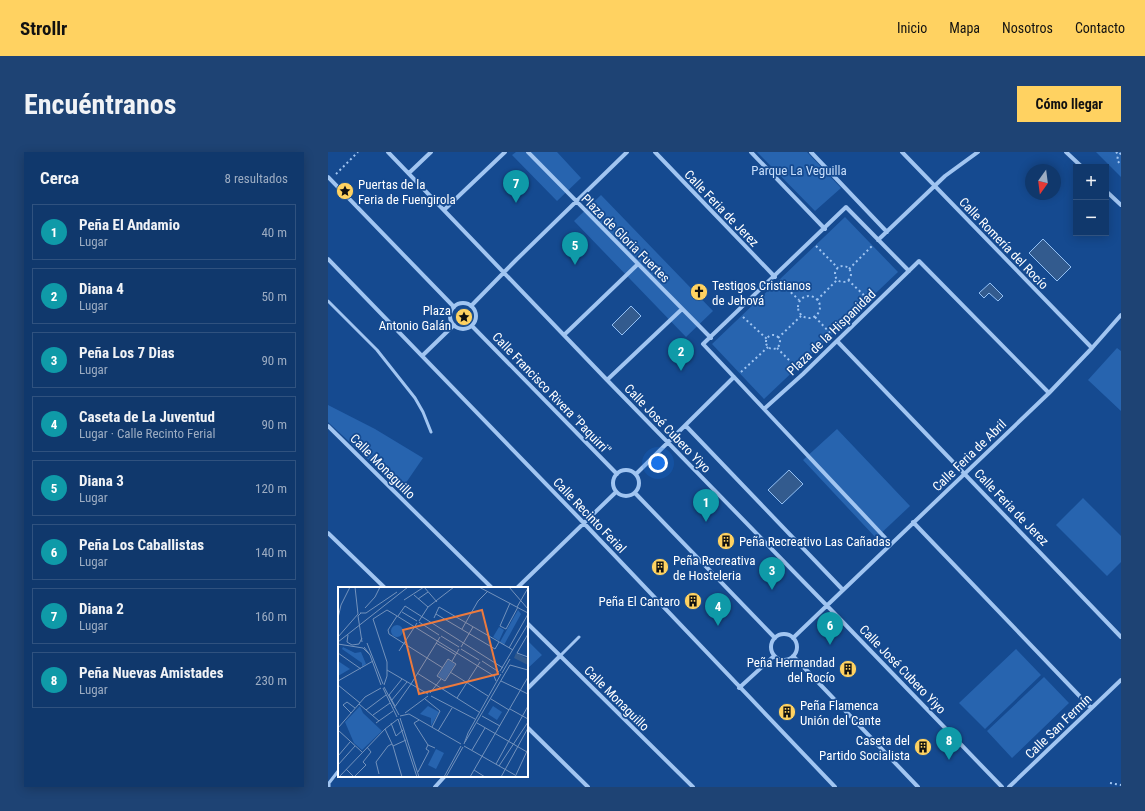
<!DOCTYPE html>
<html lang="es">
<head>
<meta charset="utf-8">
<style>
  :root { --surface:#10386c; --page:#1e4374; --text:#f1f3f6; --muted:#9cacc2; --line:#30527f; --accent:#ffd261 }
  body { margin:0; font-family:"Roboto Condensed",sans-serif; background:var(--page); color:var(--text) }
  .controls { position:absolute; right:12px; top:12px; display:grid; overflow:hidden; border-radius:0px; box-shadow:0 2px 10px #0003 }
  .controls button { width:36px; height:36px; display:grid; place-items:center; padding:0; border:0; border-bottom:1px solid var(--line); background:var(--surface); color:var(--text); font:20px sans-serif }
  .compass { position:absolute; left:697px; top:12px; width:36px; height:36px; border-radius:50%; background:var(--surface); box-shadow:0 2px 10px #0003; rotate:194deg }
  .you { position:absolute; left:330px; top:311px; width:14px; height:14px; margin:-10px; border:3px solid #fff; border-radius:50%; background:#1a73e8; box-shadow:0 0 0 6px #1a73e833 }
  .badge { display:grid; place-items:center; width:26px; height:26px; border-radius:50%; background:var(--accent); color:#fff; font-size:13px; font-weight:700 }
  .pin { position:absolute; translate:-50% -33px; filter:drop-shadow(0 1px 2px #0008) }
  .pin::after { content:''; position:absolute; top:21px; width:14px; height:12px; background:inherit; clip-path:polygon(0 0,100% 0,50% 100%) }
  .list { margin:0; padding:0; list-style:none }
  h2 { display:flex; justify-content:space-between; align-items:center; height:52px; margin:0; padding:0 16px; font-size:17px }
  h2 small { font-size:13px; font-weight:400; color:var(--muted) }
  .list li { display:grid; grid-template-columns:26px 1fr auto; gap:12px; align-items:center; box-sizing:border-box; height:56px; margin:0 8px 8px; padding:0 8px; border:1px solid var(--line); border-radius:0px }
  .list b { display:block; font-size:15px; white-space:nowrap }
  .list p { margin:0; font-size:13px; white-space:nowrap; color:var(--muted) }
  .list em { font-size:13px; font-style:normal; color:var(--muted) }
  .map { position:relative; flex:none; width:793px; height:635px; overflow:hidden; border-radius:0px }
  header { display:flex; align-items:center; gap:24px; box-sizing:border-box; height:56px; padding:0 20px; background:var(--accent); color:#111 }
  header strong { font-size:19px }
  nav { display:flex; gap:22px; margin-inline-start:auto; font-size:14px }
  .intro { display:flex; align-items:center; justify-content:space-between; box-sizing:border-box; height:96px; padding:0 24px }
  h1 { margin:0; font-size:28px }
  .button { padding:10px 18px; border-radius:0px; background:var(--accent); color:#111; font-size:14px; font-weight:700 }
  main { display:flex; gap:24px; padding:0 24px }
  aside { flex:1; background:var(--surface); border-radius:0px; box-shadow:0 2px 10px #0003 }
  .map>svg:first-child { display:block }
</style>
</head>
<body>
<header>
<strong>Strollr</strong>
<nav><a>Inicio</a><a>Mapa</a><a>Nosotros</a><a>Contacto</a></nav>
</header>
<div class="intro"><h1>Encuéntranos</h1><a class="button">Cómo llegar</a></div>
<main>
<aside>
<h2>Cerca<small>8 resultados</small></h2>
<ul class="list">
<li><span class="badge" style="background:#0f9aa8">1</span><div><b>Peña El Andamio</b><p>Lugar</p></div><em>40 m</em></li>
<li><span class="badge" style="background:#0f9aa8">2</span><div><b>Diana 4</b><p>Lugar</p></div><em>50 m</em></li>
<li><span class="badge" style="background:#0f9aa8">3</span><div><b>Peña Los 7 Dias</b><p>Lugar</p></div><em>90 m</em></li>
<li><span class="badge" style="background:#0f9aa8">4</span><div><b>Caseta de La Juventud</b><p>Lugar · Calle Recinto Ferial</p></div><em>90 m</em></li>
<li><span class="badge" style="background:#0f9aa8">5</span><div><b>Diana 3</b><p>Lugar</p></div><em>120 m</em></li>
<li><span class="badge" style="background:#0f9aa8">6</span><div><b>Peña Los Caballistas</b><p>Lugar</p></div><em>140 m</em></li>
<li><span class="badge" style="background:#0f9aa8">7</span><div><b>Diana 2</b><p>Lugar</p></div><em>160 m</em></li>
<li><span class="badge" style="background:#0f9aa8">8</span><div><b>Peña Nuevas Amistades</b><p>Lugar</p></div><em>230 m</em></li>
</ul>
</aside>
<div class="map">
<svg width="793" height="635" viewBox="0 0 793 635">
  <rect width="100%" height="100%" fill="#154a90"/>
  <path fill="#2764af" d="M 188,0 L 229,0 L 253,26 L 229,49 L 184,3 Z
    M 429,0 L 479,0 L 513,36 L 487,59 Z
    M 768,0 L 793,0 L 793,25 Z
    M 273,43 L 385,159 L 358,185 L 246,69 Z
    M 517,65 L 570,120 L 436,247 L 384,192 Z
    M 789,196 L 793,199 L 793,259 L 760,228 Z
    M 0,253 L 47,277 L 95,306 L 73,338 L 0,270 Z
    M 509,277 L 582,354 L 548,386 L 475,308 Z
    M 755,346 L 793,384 L 793,410 L 779,424 L 728,373 Z
    M 199,488 L 214,503 L 199,517 Z
    M 688,497 L 713,523 L 657,577 L 631,551 Z
    M 716,525 L 741,551 L 684,606 L 659,579 Z"/>
  <path fill="#335b8e" stroke="#93c0f4" d="M 715,87 L 743,115 L 729,129 L 701,101 Z
    M 662,131 L 675,144 L 670,149 L 661,141 L 656,146 L 651,141 Z
    M 303,154 L 313,164 L 294,183 L 284,173 Z
    M 461,318 L 475,332 L 454,352 L 440,338 Z"/>
  <g fill="none" stroke-linecap="round" stroke-linejoin="round">
    <path stroke="#a1c5f1" stroke-width="2" stroke-dasharray="2 3" stroke-linecap="butt" d="M 788,0 L 791,3
      M 793,1 L 790,4 L 789,8 L 793,13
      M 8,22 L 30,0
      M 488,94 L 510,116
      M507 122a8 8 0 1 1 16 0a8 8 0 1 1-16 0Z
      M 521,117 L 544,94
      M 520,128 L 541,148
      M 452,130 L 471,148
      M470 155a11 11 0 1 1 22 0a11 11 0 1 1-22 0Z
      M 489,148 L 510,127
      M 415,165 L 439,187
      M 487,165 L 504,183
      M438 190a7 7 0 1 1 14 0a7 7 0 1 1-14 0Z
      M 450,186 L 473,164
      M 449,196 L 469,216
      M 413,220 L 440,195
      M 782,631 L 793,633"/>
    <path stroke="#a1c5f1" stroke-width="3" d="M 0,149 L 49,198 L 87,246 L 95,260 L 103,280
      M 232,504 L 251,485
      M 1,635 L 1,631 L 11,618"/>
    <path stroke="#a1c5f1" stroke-width="4" d="M 60,0 L 279,228 L 510,465 L 674,635
      M 200,0 L 383,186
      M 327,0 L 447,125
      M 423,0 L 497,77
      M 483,0 L 559,80
      M 574,0 L 764,196
      M 738,0 L 754,15
      M 81,21 L 103,0
      M 0,25 L 126,155
      M 778,39 L 793,53
      M 116,58 L 177,0
      M 550,88 L 617,24 L 650,0
      M 0,107 L 250,365 L 507,635
      M 581,119 L 518,55 L 375,192 L 436,257 L 475,222 L 591,109 L 721,241
      M122 164a13 13 0 1 1 26 0a13 13 0 1 1-26 0Z
      M 143,154 L 188,108 L 299,0
      M 144,174 L 289,322
      M 236,183 L 310,112
      M 509,189 L 793,485
      M 94,204 L 126,173
      M 279,228 L 354,157
      M 436,257 L 563,392
      M 0,274 L 164,436
      M 358,274 L 515,438
      M285 331a13 13 0 1 1 26 0a13 13 0 1 1-26 0Z
      M 308,322 L 406,225
      M 307,341 L 447,486
      M 585,370 L 763,556
      M 0,381 L 57,436
      M 189,436 L 288,340
      M 199,471 L 365,635
      M443 495a13 13 0 1 1 26 0a13 13 0 1 1-26 0Z
      M 465,486 L 721,241 L 764,196 L 793,163
      M 465,504 L 590,635
      M 411,536 L 446,504
      M 199,537 L 232,504
      M 199,575 L 260,635
      M 107,635 L 117,624
      M 681,635 L 793,528"/>
  </g>
  <defs>
    <symbol id="sight-disc" viewBox="-11 -11 22 22"><circle r="9.5" fill="#ffd261" stroke="#154a90"/><path d="M0-6L1.8-2.2L6-1.7L2.9 1.2L3.7 5.4L0 3.3L-3.7 5.4L-2.9 1.2L-6-1.7L-1.8-2.2Z" fill="#111"/></symbol>
    <symbol id="church-disc" viewBox="-11 -11 22 22"><circle r="9.5" fill="#ffd261" stroke="#154a90"/><path d="M-1.2-6h2.4v3.5h3.3v2.4h-3.3V6h-2.4V-.1h-3.3v-2.4h3.3Z" fill="#111"/></symbol>
    <symbol id="building-disc" viewBox="-11 -11 22 22"><circle r="9.5" fill="#ffd261" stroke="#154a90"/><path d="M-4-6H4V6H1V3H-1V6H-4ZM-2.5-4.3h1.7v1.8h-1.7ZM.8-4.3h1.7v1.8H.8ZM-2.5-1h1.7V.8h-1.7ZM.8-1h1.7V.8H.8Z" fill="#111"/></symbol>
  </defs>
  <g fill-rule="evenodd">
    <use href="#sight-disc" x="7" y="29" width="20" height="20"/>
    <use href="#church-disc" x="361" y="130" width="20" height="20"/>
    <use href="#sight-disc" x="126" y="155" width="20" height="20"/>
    <use href="#building-disc" x="388" y="379" width="20" height="20"/>
    <use href="#building-disc" x="322" y="405" width="20" height="20"/>
    <use href="#building-disc" x="355" y="439" width="20" height="20"/>
    <use href="#building-disc" x="510" y="507" width="20" height="20"/>
    <use href="#building-disc" x="449" y="550" width="20" height="20"/>
    <use href="#building-disc" x="585" y="585" width="20" height="20"/>
  </g>
  <g text-anchor="middle" stroke-width="3.5" stroke-linejoin="round" paint-order="stroke">
    <g font-size="13" fill="#c8dffc" stroke="#154a90">
      <text x="471" y="23">Parque La Veguilla</text>
    </g>
    <g font-size="13" fill="#fff" stroke="#154a90" text-anchor="start">
      <text x="30" y="37">Puertas de la<tspan x="30" dy="15">Feria de Fuengirola</tspan></text>
      <text x="384" y="138">Testigos Cristianos<tspan x="384" dy="15">de Jehová</tspan></text>
      <text x="123" y="163" text-anchor="end">Plaza<tspan x="123" dy="15">Antonio Galán</tspan></text>
      <text x="411" y="394">Peña Recreativo Las Cañadas</text>
      <text x="345" y="413">Peña Recreativa<tspan x="345" dy="15">de Hosteleria</tspan></text>
      <text x="352" y="454" text-anchor="end">Peña El Cantaro</text>
      <text x="507" y="515" text-anchor="end">Peña Hermandad<tspan x="507" dy="15">del Rocío</tspan></text>
      <text x="472" y="558">Peña Flamenca<tspan x="472" dy="15">Unión del Cante</tspan></text>
      <text x="582" y="593" text-anchor="end">Caseta del<tspan x="582" dy="15">Partido Socialista</tspan></text>
    </g>
    <g font-size="13" fill="#fff" stroke="#154a90">
      <text transform="translate(394 56) rotate(46)" y="5">Calle Feria de Jerez</text>
      <text transform="translate(298 86) rotate(45)" y="5">Plaza de Gloria Fuertes</text>
      <text transform="translate(676 91) rotate(46)" y="5">Calle Romería del Rocío</text>
      <text transform="translate(503 180) rotate(-44)" y="5">Plaza de la Hispanidad</text>
      <text transform="translate(224 241) rotate(46)" y="5">Calle Francisco Rivera "Paquirri"</text>
      <text transform="translate(340 276) rotate(46)" y="5">Calle José Cubero Yiyo</text>
      <text transform="translate(641 303) rotate(-44)" y="5">Calle Feria de Abril</text>
      <text transform="translate(55 314) rotate(45)" y="5">Calle Monaguillo</text>
      <text transform="translate(684 355) rotate(46)" y="5">Calle Feria de Jerez</text>
      <text transform="translate(262 363) rotate(46)" y="5">Calle Recinto Ferial</text>
      <text transform="translate(575 517) rotate(46)" y="5">Calle José Cubero Yiyo</text>
      <text transform="translate(289 546) rotate(45)" y="5">Calle Monaguillo</text>
      <text transform="translate(730 574) rotate(-44)" y="5">Calle San Fermín</text>
    </g>
  </g>
  <g transform="translate(10 435)">
    <rect width="190" height="190" fill="#154a90"/>
    <path d="M 180,23 L 183,27 L 166,58 L 162,55 ZM53 44a6 6 0 1 1 12 0a6 6 0 1 1-12 0ZM 161,40 L 166,43 L 161,54 L 155,50 ZM 5,60 L 17,66 L 23,65 L 28,77 L 24,80 L 24,76 L 4,62 ZM 110,73 L 117,77 L 107,93 L 100,89 ZM 0,74 L 12,82 L 0,89 ZM 22,119 L 25,126 L 44,144 L 24,163 L 16,156 L 7,135 ZM 90,119 L 101,125 L 93,139 L 93,131 L 82,127 ZM 155,119 L 164,125 L 159,133 L 150,127 ZM 98,162 L 106,166 L 98,182 L 90,178 Z" fill="#2764af"/>
    <path d="M 178,66 L 190,72 L 190,78 L 176,71 Z" fill="#335b8e"/>
    <path fill="none" stroke="#7392bc" stroke-width="1" d="M 17,0 L 20,27M 86,0 L 99,15M 141,0 L 190,26M 171,0 L 190,22M 76,8 L 90,20M 80,12 L 90,5M 66,13 L 86,0M 172,16 L 162,39 L 168,42 L 180,20M 179,20 L 190,1M 27,21 L 37,10 L 42,0M 64,25 L 79,34M 22,26 L 28,26 L 59,5M 23,26 L 20,29 L 24,55M 98,27 L 157,62 L 161,55M 60,29 L 67,19 L 165,81M 0,31 L 3,18 L 12,0M 96,31 L 101,20 L 175,63M 81,34 L 90,20 L 116,0M 81,35 L 101,48M 124,42 L 140,14 L 149,5M 190,47 L 179,66 L 190,70M 10,48 L 9,55 L 14,58 L 21,57 L 24,51M 103,49 L 121,60M 0,50 L 20,27M 0,55 L 70,0M 29,56 L 45,97M 98,56 L 118,68M 0,57 L 25,61 L 32,68M 26,60 L 32,68 L 43,98M 123,60 L 135,40M 171,61 L 190,27M 123,62 L 141,73M 61,64 L 79,36M 0,66 L 23,82M 110,72 L 118,77 L 107,94 L 99,89 ZM 114,74 L 121,62M 144,74 L 161,85M 105,81 L 51,47 L 50,43 L 59,29 L 156,89 L 158,94M 49,83 L 90,107M 162,84 L 190,37M 112,85 L 150,109M 79,86 L 141,125M 164,86 L 172,72M 0,94 L 35,74M 163,94 L 190,107M 0,98 L 22,116M 46,98 L 49,89 L 49,75 L 35,32 L 49,23 L 59,29M 46,100 L 61,128M 45,101 L 59,130M 92,106 L 103,92M 93,109 L 137,132M 119,111 L 142,75M 87,112 L 102,124 L 94,140M 153,112 L 171,123M 53,114 L 69,95M 21,117 L 41,134M 57,119 L 51,108 L 64,92M 56,121 L 73,97 L 102,50M 172,122 L 190,132M 28,123 L 48,108M 13,126 L 5,118 L 9,115 L 17,121M 67,126 L 90,109M 35,128 L 52,116M 62,129 L 71,127 L 123,157M 144,129 L 162,139M 62,131 L 81,190M 60,132 L 79,190M 81,133 L 76,136 L 90,158 L 97,161M 38,136 L 55,124M 53,136 L 58,149 L 65,143M 139,136 L 189,165M 0,141 L 27,110 L 43,101M 47,142 L 55,159 L 64,190M 0,143 L 24,165M 100,144 L 114,121M 127,155 L 172,78 L 190,83M 126,157 L 130,146 L 163,87M 55,159 L 68,153M 126,159 L 177,188M 134,163 L 147,141M 0,169 L 12,155M 158,177 L 190,119M 0,178 L 17,159M 161,179 L 190,135M 8,182 L 16,190 L 28,178 L 25,175 L 33,165 L 29,160M 136,183 L 147,190M 80,185 L 91,164 L 88,162 L 90,158M 41,187 L 38,175 L 50,159 L 54,157M 1,190 L 47,142 L 60,132M 106,190 L 123,159M 108,190 L 125,160M 132,190 L 190,90M 163,190 L 190,141M 177,190 L 190,162"/>
    <path fill="#ed7a3d" fill-opacity="0.15" stroke="#ed7a3d" stroke-width="2" d="M 144,23 L 160,87 L 81,107 L 65,43 Z"/>
    <rect width="190" height="190" fill="none" stroke="#fff" stroke-width="2"/>
  </g>
</svg>
<div class="controls">
<button>+</button>
<button>−</button>
</div>
<svg class="compass" viewBox="-18 -18 36 36"><path d="M0-13l5 13h-10z" fill="#e53935"/><path d="M0 13l5-13h-10z" fill="#9cacc2"/></svg>
<div class="you"></div>
<div class="pin badge" style="left:378px;top:370px;background:#0f9aa8">1</div>
<div class="pin badge" style="left:353px;top:219px;background:#0f9aa8">2</div>
<div class="pin badge" style="left:444px;top:438px;background:#0f9aa8">3</div>
<div class="pin badge" style="left:390px;top:474px;background:#0f9aa8">4</div>
<div class="pin badge" style="left:247px;top:113px;background:#0f9aa8">5</div>
<div class="pin badge" style="left:502px;top:493px;background:#0f9aa8">6</div>
<div class="pin badge" style="left:188px;top:51px;background:#0f9aa8">7</div>
<div class="pin badge" style="left:621px;top:608px;background:#0f9aa8">8</div>
</div>
</main>
</body>
</html>
